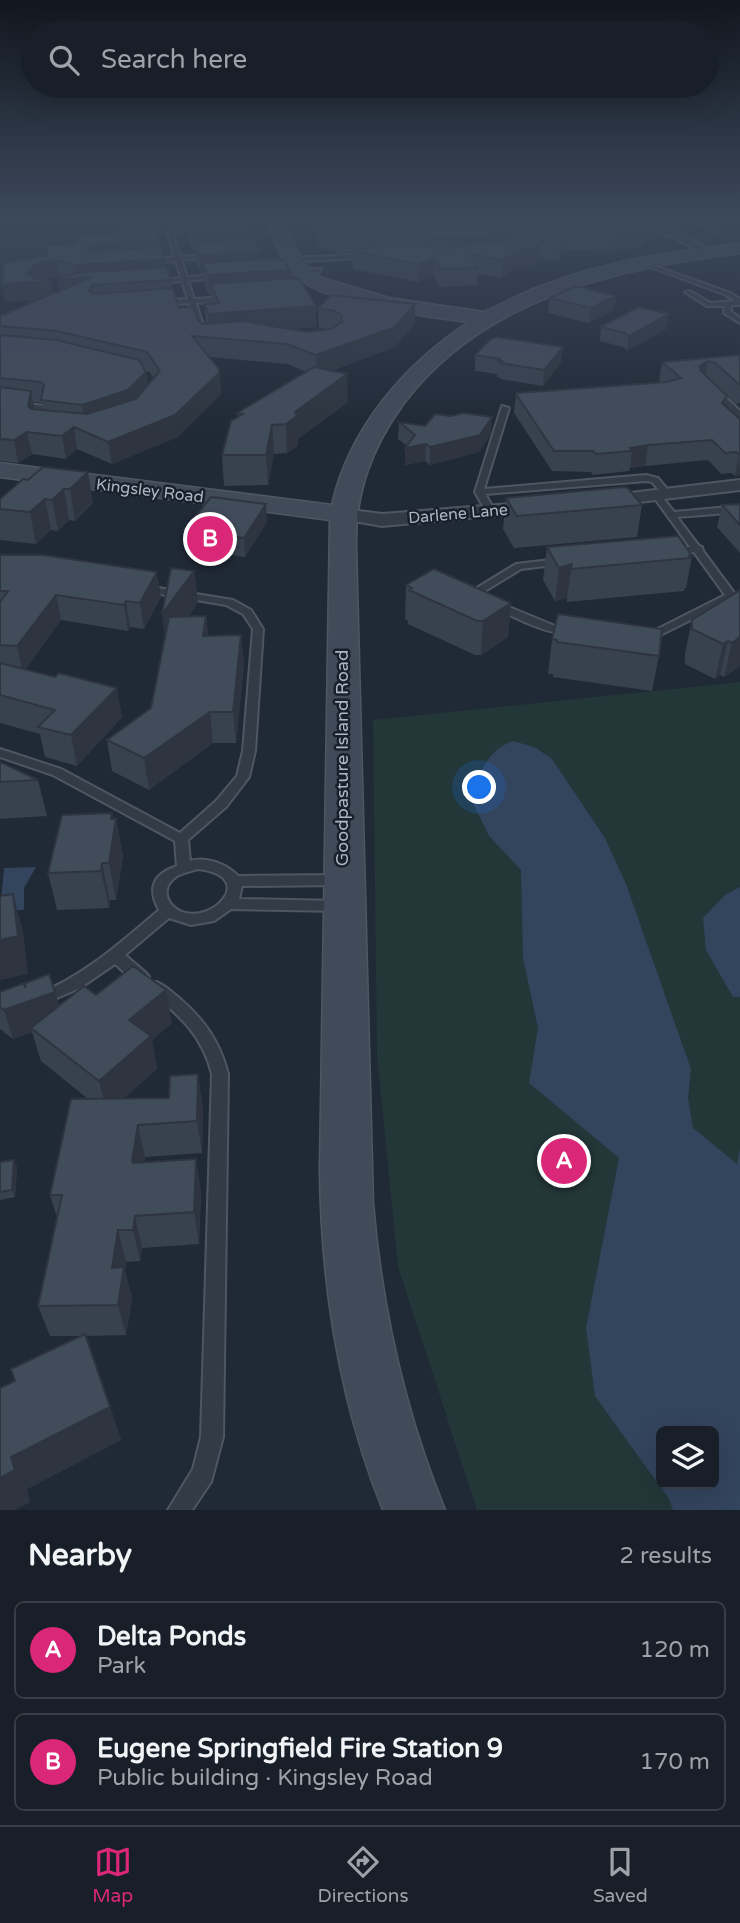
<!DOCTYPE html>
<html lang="en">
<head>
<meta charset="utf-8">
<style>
  :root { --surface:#181f28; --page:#212730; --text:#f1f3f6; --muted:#9fa2a8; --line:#363d45; --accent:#db2777 }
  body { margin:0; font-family:"Varela Round",sans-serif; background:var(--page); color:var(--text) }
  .controls { position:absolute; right:21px; bottom:21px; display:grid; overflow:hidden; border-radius:10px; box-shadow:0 7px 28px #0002 }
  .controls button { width:63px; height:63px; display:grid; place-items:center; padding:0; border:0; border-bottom:2px solid var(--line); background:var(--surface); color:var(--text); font:35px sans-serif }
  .you { position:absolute; left:480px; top:788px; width:24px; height:24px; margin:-18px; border:5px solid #fff; border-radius:50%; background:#1a73e8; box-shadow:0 0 0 10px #1a73e833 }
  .badge { display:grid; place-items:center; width:46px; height:46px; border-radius:50%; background:var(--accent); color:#fff; font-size:23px; font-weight:700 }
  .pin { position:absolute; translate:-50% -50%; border:4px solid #fff; box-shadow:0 2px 7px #0006 }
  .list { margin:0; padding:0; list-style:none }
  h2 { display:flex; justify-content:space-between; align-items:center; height:91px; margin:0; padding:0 28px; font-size:30px }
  h2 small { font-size:23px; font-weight:400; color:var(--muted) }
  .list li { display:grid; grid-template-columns:46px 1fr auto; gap:21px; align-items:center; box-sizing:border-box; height:98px; margin:0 14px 14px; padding:0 14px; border:2px solid var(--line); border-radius:10px }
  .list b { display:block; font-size:26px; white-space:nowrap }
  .list p { margin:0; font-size:23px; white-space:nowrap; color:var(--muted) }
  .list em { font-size:23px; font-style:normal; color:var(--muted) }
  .icon { flex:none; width:38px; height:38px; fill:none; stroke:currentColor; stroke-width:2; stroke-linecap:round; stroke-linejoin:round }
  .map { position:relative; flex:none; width:740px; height:1510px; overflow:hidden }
  .search { position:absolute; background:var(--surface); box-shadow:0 7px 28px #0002; left:21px; right:21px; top:21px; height:77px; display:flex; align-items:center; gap:18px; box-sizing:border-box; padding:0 24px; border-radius:38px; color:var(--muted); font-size:26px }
  .sheet { height:315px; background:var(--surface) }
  nav { display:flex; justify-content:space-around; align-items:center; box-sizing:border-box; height:98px; border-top:2px solid var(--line); background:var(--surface); font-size:19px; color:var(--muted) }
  nav a { display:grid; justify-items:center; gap:4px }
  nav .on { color:var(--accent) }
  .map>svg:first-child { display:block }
</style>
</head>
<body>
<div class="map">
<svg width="740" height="1510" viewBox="0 0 740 1510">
  <rect width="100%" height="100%" fill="#202936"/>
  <path fill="#233638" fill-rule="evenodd" d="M 0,219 L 15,219 L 22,227 L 48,229 L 46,232 L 60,236 L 70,233 L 75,224 L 101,219 L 105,230 L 124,231 L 139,226 L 142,228 L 0,289 Z
    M 740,682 L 740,1510 L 477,1510 L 398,1267 L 377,1056 L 373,720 ZM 661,1431 L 714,1431 L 714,1484 L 661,1484 Z"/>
  <path fill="#33445d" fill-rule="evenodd" d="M 514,741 L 536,748 L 552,759 L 605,838 L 626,884 L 691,1069 L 688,1098 L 693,1128 L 737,1164 L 740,1148 L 740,1510 L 673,1510 L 669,1499 L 595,1396 L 586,1328 L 619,1158 L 529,1083 L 538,1028 L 523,958 L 521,870 L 489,836 L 472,801 C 478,776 487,748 514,741 ZM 661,1431 L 714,1431 L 714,1484 L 661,1484 Z
    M 36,867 L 24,888 L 24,910 L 0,911 L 4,868 Z
    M 740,887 L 740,997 L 733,997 L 706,950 L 703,918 L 725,895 Z"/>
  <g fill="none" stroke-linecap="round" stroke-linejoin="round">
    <defs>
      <path id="lane" d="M 200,226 L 202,229 L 178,232 L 173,235 L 180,257 L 213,254 L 216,256 L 181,260 L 187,277 L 218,275 L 221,277 L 188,281 L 194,299 L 227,297 L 230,299 L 227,301 L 196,303 L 206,335 L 203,337 L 200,335 L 189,303 L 162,305 L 159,303 L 162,301 L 188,299 L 182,281 L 156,283 L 153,281 L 181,278 L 176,261 L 147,263 L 144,261 L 175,257 L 168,233 L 177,228 Z
        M 369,254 L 371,257 L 292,262 L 289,260 L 292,258 Z
        M 640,261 L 730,293 L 740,299 L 740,305 L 732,305 L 730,311 L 740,318 L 740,323 L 724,313 L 725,306 L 707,306 L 685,292 L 690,291 L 710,303 L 735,301 L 726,295 L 640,263 Z
        M 321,269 L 319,272 L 275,275 L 272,273 L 275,271 Z
        M 0,401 L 45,406 L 42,425 L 38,427 L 34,425 L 38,410 L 0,405 Z
        M 502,406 L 509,408 L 484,489 L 646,475 L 658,478 L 671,494 L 664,496 L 652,482 L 646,481 L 485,494 L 495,511 L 493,513 L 487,513 L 475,492 Z
        M 657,493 L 660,494 L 674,512 L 740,506 L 740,512 L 677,517 L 699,546 L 702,547 L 703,551 L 735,594 L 740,596 L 740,603 L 731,600 L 648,641 L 643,638 L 644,636 L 725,595 L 694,552 L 672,555 L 667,552 L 672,549 L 690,547 L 653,496 Z
        M 559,559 L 564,562 L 562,564 L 521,569 L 480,594 L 482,596 L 481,598 L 473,598 L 467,594 L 516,564 Z
        M 146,586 L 233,600 L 251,610 L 263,629 L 255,751 L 249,777 L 226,807 L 188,840 L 190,861 C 206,856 227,864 238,876 L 341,875 L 346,877 L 348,880 L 346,883 L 341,885 L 242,886 L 239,899 L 340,901 L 345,902 L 347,906 L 345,910 L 340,911 L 231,909 L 214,921 L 191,925 L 169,918 L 125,955 L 146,973 L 149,977 L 146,981 C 134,985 124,971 115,964 L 80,988 L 41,1005 L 36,1003 L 33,999 L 36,995 C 84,976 120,943 159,910 C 147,888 153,874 177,866 L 175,841 L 53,775 L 0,757 L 0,749 L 61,769 L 180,833 L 216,801 L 237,776 L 243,751 L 253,629 L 243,614 L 226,605 L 142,591 L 142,587 ZM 198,869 C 260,876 210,928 178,910 C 164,901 162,886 177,876 C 183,873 191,871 198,869 Z
        M 497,602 L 555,626 L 572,629 L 573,631 C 558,641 510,615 493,607 L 492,605 Z
        M 156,982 C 165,985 171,992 178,997 C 204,1019 220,1042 228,1074 L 223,1437 L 211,1482 L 192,1510 L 168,1510 L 193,1469 L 201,1437 L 212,1074 C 202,1035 181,1017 151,992 L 148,988 L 151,984 Z"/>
      <path id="street" d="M 634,219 L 648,219 L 714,251 L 704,253 Z
        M 706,382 L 711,384 L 740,411 L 740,425 L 734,423 L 698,387 Z
        M 740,480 L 740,490 L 605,506 L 596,501 L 605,496 Z
        M 537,502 L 543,503 L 546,507 L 543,511 L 382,526 L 343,519 L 334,514 L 343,509 L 382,514 Z"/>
      <path id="secondary" d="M 266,219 L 282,219 L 303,263 L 322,278 L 389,298 L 484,312 L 533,289 L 582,272 L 638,258 L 740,243 L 740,253 C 616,269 484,297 404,403 C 372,447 355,492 356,546 L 373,1204 C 382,1310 405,1412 445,1510 L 383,1510 C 340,1403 321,1285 320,1169 L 330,520 L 0,477 L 0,463 L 332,505 C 349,428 405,364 469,322 C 428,317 320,304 293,273 C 279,258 274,237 266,219 Z"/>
    </defs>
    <use href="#lane" stroke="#4e5661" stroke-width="4"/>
    <use href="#street" stroke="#4e5661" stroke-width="4"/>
    <use href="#secondary" stroke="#4e5661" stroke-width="3"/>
    <use href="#lane" fill="#333b46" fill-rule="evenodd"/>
    <use href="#street" fill="#333b46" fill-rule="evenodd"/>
    <use href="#secondary" fill="#414a59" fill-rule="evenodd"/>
  </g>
  <path fill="#38414e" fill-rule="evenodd" d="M 123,219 L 152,219 L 158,239 L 159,247 L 164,259 L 165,267 L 171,280 L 172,288 L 179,308 L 202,324 L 206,324 L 205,304 L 213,303 L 212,295 L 209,295 L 204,283 L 203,273 L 201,274 L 197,261 L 196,252 L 194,253 L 185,233 L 184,224 L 181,224 L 179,219 L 246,219 L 249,226 L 250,238 L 260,259 L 290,270 L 291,279 L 316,306 L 316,327 L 289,329 L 307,332 L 327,329 L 319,328 L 318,308 L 415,323 L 395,347 L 331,371 L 348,402 L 298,439 L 298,446 L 287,453 L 274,454 L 268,485 L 224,486 L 222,455 L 238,417 L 237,413 L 306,372 L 288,364 L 210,357 L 219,369 L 221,394 L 178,437 L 112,464 L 77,449 L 66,459 L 32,454 L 18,463 L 0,461 L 0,316 L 38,300 L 5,302 L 47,256 L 76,244 L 126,232 ZM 60,277 L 62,278 L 59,291 L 53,294 L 51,281 L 45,280 L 48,278 ZM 146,372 L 150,372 L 153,378 L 148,385 ZM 33,402 L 42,403 L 43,410 L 34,409 Z
    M 329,219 L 639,219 L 638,224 L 630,224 L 629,229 L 645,246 L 613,251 L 565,250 L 558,260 L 540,259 L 533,265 L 516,267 L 501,278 L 478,274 L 477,285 L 440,287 L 433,275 L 418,282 L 353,269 L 353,252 L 338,253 L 317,247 L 316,230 L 334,226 Z
    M 686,219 L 715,219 L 720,222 L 717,238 Z
    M 550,298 L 614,310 L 589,323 L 548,313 Z
    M 601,327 L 666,329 L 627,351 L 623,347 L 600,341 Z
    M 475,355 L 561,362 L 543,386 L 500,379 L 500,377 L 497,377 L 497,374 L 475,371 Z
    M 740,355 L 740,403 L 736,404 L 711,381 L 725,406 L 740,419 L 740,475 L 735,476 L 732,473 L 721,474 L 708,460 L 645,466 L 630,468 L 629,471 L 593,475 L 591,472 L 552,471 L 514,413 L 516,394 L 661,382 L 659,381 L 662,362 Z
    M 399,422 L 491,434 L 479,452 L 430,465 L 425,461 L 405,465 L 407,446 L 398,439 Z
    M 43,467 L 93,503 L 75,521 L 69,520 L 58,531 L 51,530 L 36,544 L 0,540 L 0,499 L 28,480 Z
    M 506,498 L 642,505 L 637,537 L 514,548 L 503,529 Z
    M 740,504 L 740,553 L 717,527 L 722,505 Z
    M 267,522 L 245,557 L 186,548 L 184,530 Z
    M 547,547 L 692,556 L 686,588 L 684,589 L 684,591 L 567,602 L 567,598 L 555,601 L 543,580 Z
    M 0,555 L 161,597 L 144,629 L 130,627 L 128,631 L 61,620 L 25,670 L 122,717 L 77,766 L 45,757 L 40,734 L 0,723 Z
    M 194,571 L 198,603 L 188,616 L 206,616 L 208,636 L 241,635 L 244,665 L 236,743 L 213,743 L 149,790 L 112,771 L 107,740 L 151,708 Z
    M 406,585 L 511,603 L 508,637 L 481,655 L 475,655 L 408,624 L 408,621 L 405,619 Z
    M 740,590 L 740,666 L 724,677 L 720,675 L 715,679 L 685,664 L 685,654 L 692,620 Z
    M 552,639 L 659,656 L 652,691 L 553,677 L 553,674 L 548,674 Z
    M 0,762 L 38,780 L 47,816 L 0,819 Z
    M 113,819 L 116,819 L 123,856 L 116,900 L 110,900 L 109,908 L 57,910 L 48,873 Z
    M 25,987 L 55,992 L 59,1006 L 96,995 L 172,1023 L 152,1040 L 157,1069 L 124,1098 L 203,1107 L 202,1153 L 145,1157 L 144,1163 L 201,1191 L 199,1244 L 142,1248 L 140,1261 L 126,1262 L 125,1271 L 132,1298 L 126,1335 L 86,1336 L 121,1440 L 27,1489 L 30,1502 L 15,1510 L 0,1510 L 15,1381 L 80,1336 L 50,1336 L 38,1306 L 57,1217 L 50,1195 L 88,1099 L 41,1061 L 32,1032 L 13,1039 L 0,1029 L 0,992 Z
    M 0,1162 L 17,1167 L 15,1197 L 0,1200 Z"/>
  <path fill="#2e3540" d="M 528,219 L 549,219 L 478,253 L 447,256 L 448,239 Z
    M 617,219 L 626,219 L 626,223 L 630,222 L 629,232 L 647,229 L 645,246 L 613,251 L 615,234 L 605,234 L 606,227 Z
    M 634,219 L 639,219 L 638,224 L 633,225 Z
    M 659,219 L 675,219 L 658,221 Z
    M 249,226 L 251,249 L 195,243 L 196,252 L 194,253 L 192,230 Z
    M 567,233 L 565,250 L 558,260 L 560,242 Z
    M 158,239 L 159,256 L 164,259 L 166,276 L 93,281 L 96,303 L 60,298 L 57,280 L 77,278 L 75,265 L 87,245 Z
    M 542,241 L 540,259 L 533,265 L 516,267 L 501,278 L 503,260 L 518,250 Z
    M 260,251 L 261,269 L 202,263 L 203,273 L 201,274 L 199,255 Z
    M 434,257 L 433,275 L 418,282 L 419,265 Z
    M 57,260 L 60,277 L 48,278 L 40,282 L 51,281 L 54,299 L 5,302 L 2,284 L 33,266 L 45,261 Z
    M 290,270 L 291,290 L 211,284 L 212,295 L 209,295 L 208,275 Z
    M 616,296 L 614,310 L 589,323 L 591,308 Z
    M 415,304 L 415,323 L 395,347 L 317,376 L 316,355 Z
    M 316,306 L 316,327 L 210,335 L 208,314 Z
    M 669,314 L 666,329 L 627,351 L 629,336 Z
    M 563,347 L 561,362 L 543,386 L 544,370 Z
    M 708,361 L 705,380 L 697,385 L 700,366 Z
    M 219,369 L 221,394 L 178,437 L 112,464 L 108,442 Z
    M 146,372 L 149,393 L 86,427 L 82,405 Z
    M 347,374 L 348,402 L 298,439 L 298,446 L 287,453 L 286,424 L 295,412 Z
    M 31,391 L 35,412 L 28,406 Z
    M 492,417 L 491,434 L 479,452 L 430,465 L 430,447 Z
    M 272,425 L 274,454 L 268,485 L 266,455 Z
    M 74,427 L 77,449 L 66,459 L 62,436 Z
    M 27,432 L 32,454 L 18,463 L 14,440 Z
    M 426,444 L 425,461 L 405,465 L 405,448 Z
    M 648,445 L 645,466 L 630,468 L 632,451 L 630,448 Z
    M 739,455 L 740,475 L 735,476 Z
    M 88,472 L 93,503 L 75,521 L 70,489 Z
    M 64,489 L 69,520 L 58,531 L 52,500 Z
    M 45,499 L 51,530 L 36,544 L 30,512 Z
    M 266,504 L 267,522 L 245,557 L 244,538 Z
    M 572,564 L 567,598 L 555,601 L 559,568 Z
    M 194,571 L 198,603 L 166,647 L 162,614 Z
    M 157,572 L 161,597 L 144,629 L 140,603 Z
    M 56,595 L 61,620 L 23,673 L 17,646 Z
    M 126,601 L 130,627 L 128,631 L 124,605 Z
    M 511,603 L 508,637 L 481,655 L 483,621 Z
    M 206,616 L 209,646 L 203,636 Z
    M 241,635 L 244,665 L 236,743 L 233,712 Z
    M 740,637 L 740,666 L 724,677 L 732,643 Z
    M 728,641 L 720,675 L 715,679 L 723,644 Z
    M 117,688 L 122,717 L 77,766 L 71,735 Z
    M 210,712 L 213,743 L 149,790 L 144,758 Z
    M 112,813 L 115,828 L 116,819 L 123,856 L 116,900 L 109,863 L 111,819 Z
    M 102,863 L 110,900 L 109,908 L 101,871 Z
    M 13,894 L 23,931 L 28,974 L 0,980 L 0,940 Z
    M 166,990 L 172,1023 L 152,1040 L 157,1069 L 107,1114 L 99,1081 L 129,1020 Z
    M 55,992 L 63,1020 L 31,1028 L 32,1032 L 13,1039 L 4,1010 Z
    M 198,1074 L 203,1107 L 202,1153 L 197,1121 Z
    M 138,1125 L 145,1157 L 140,1193 L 132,1161 Z
    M 196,1159 L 201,1191 L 199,1244 L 194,1212 Z
    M 14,1160 L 17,1167 L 15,1197 L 12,1190 Z
    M 135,1216 L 142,1248 L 140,1261 L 133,1230 Z
    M 118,1230 L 126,1262 L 125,1271 L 132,1298 L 126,1335 L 118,1305 L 112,1268 Z
    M 110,1407 L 121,1440 L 27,1489 L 30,1502 L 15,1510 L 0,1510 L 0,1478 L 11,1457 Z"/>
  <path fill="#414c5b" stroke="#2e3540" stroke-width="2" d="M 124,219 L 152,219 L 158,239 L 87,245 L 85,248 L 91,252 L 160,247 L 164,259 L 75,265 L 57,260 L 45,261 L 33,266 L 27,273 L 34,278 L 51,281 L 2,284 L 4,262 L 47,256 L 47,246 L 76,244 L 75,237 L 127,232 Z
    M 186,219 L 246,219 L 249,226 L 192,230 Z
    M 340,219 L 528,219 L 498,234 L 448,239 L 373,234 L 337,236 L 316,230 L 316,227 L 344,226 Z
    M 548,219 L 623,219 L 630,222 L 606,227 L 605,233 L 642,227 L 647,229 L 615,234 L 567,233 L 560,242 L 542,241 L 535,248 L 518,250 L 503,260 L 470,255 L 478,268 L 441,269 L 434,257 L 419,265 L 353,251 L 373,246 L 365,244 L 448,248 L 504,240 Z
    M 253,238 L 260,251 L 199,255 L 195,243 Z
    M 264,259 L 284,260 L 290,270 L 208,275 L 202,263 Z
    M 166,267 L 171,280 L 93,285 L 88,290 L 93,294 L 173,288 L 179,308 L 193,307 L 198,321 L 202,324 L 243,321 L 307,332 L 331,329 L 342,322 L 342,316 L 335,311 L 318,308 L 331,295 L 415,304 L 395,327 L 316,355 L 287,344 L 192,336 L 219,369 L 219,373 L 175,415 L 108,442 L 74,427 L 62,436 L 27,432 L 14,440 L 0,439 L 0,387 L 31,391 L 28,406 L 31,409 L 87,414 L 136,399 L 160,371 L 147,352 L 57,331 L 0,326 L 0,316 L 92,277 L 57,280 L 76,273 Z
    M 295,278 L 300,280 L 316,306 L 208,314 L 205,304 L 219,303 L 211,284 Z
    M 575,286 L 616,296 L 591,308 L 550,298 Z
    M 638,307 L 669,314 L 629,336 L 625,333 L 601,327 Z
    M 0,335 L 56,340 L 139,360 L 146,372 L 128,390 L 82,405 L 41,400 L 44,385 L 41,382 L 0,378 Z
    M 497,337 L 563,347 L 544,370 L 501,363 L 502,361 L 498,361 L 500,359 L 475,355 L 491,339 Z
    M 740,355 L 740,385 L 715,363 L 708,361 L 700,366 L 700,370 L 727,396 L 722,403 L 740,419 L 740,455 L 736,452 L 725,453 L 712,440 L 648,445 L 630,448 L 632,451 L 596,454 L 593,451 L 554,451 L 516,394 L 517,393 L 667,382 L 681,378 L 662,362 Z
    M 314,367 L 347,374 L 295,412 L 297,416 L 286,424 L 272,425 L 266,455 L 222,455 L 231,421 L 243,414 L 237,413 Z
    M 463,413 L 492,417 L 480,435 L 430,447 L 426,444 L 405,448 L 415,435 L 399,422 L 425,426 L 435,414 L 451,416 Z
    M 43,467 L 88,472 L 70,489 L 64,489 L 52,500 L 45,499 L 30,512 L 0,509 L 0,499 L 23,479 L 28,480 Z
    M 624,487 L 628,488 L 642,505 L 517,516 L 506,498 Z
    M 211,497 L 266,504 L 244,538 L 184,530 Z
    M 740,504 L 740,525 L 722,505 Z
    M 678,536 L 692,556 L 689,556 L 690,558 L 571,569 L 572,564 L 559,568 L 547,547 Z
    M 0,555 L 43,555 L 157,572 L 140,603 L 126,601 L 124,605 L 56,595 L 17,646 L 0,645 L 0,602 L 8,591 L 0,591 Z
    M 171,568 L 194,571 L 162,614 Z
    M 434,569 L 511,603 L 483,621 L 477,621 L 409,590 L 412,588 L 406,585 Z
    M 740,590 L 740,637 L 732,643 L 728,641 L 723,644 L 692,629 L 692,620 Z
    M 558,614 L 662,629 L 659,656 L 557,642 L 557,640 L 552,639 Z
    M 206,616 L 203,636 L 241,635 L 233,712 L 210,712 L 144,758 L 107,740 L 151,708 L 169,617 Z
    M 0,663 L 55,677 L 59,673 L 117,688 L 71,735 L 38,727 L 55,710 L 0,695 Z
    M 0,762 L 38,780 L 0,782 Z
    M 112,813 L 111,819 L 116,819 L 109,863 L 102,863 L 101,871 L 48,873 L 62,815 Z
    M 13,894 L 18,936 L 0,940 L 0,896 Z
    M 133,966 L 166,990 L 129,1020 L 151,1036 L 99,1081 L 31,1028 L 84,986 L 96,995 Z
    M 49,974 L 55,992 L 4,1010 L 0,1007 L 0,992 L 24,983 L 25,988 L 26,983 Z
    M 198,1074 L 197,1121 L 138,1125 L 132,1161 L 133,1163 L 196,1159 L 194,1212 L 135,1216 L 133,1230 L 118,1230 L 112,1268 L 124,1267 L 118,1305 L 38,1306 L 62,1195 L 50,1195 L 71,1099 L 169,1098 L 170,1076 Z
    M 14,1160 L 12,1190 L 0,1192 L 0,1162 Z
    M 85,1334 L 110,1407 L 11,1457 L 15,1470 L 0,1478 L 0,1388 L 15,1381 L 11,1369 Z"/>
  <linearGradient id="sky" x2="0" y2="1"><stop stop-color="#12171e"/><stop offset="0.51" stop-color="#3c495d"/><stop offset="1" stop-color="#3c495d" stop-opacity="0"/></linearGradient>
  <rect width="740" height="430" fill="url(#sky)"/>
  <g text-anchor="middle" stroke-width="5" stroke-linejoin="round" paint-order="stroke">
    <g font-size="16" fill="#adb6c3" stroke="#19202b">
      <text transform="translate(150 490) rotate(7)" y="6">Kingsley Road</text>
      <text transform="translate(458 513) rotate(-5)" y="6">Darlene Lane</text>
    </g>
    <g font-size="18" fill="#adb6c3" stroke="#19202b">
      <text transform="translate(342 758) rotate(-90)" y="6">Goodpasture Island Road</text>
    </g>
  </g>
</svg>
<div class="controls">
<button><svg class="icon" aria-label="layers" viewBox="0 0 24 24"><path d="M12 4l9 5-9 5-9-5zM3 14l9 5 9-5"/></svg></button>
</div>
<div class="you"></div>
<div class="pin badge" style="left:564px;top:1161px">A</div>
<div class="pin badge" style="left:210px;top:539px">B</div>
<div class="search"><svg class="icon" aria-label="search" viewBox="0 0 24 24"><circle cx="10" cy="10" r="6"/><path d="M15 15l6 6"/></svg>Search here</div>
</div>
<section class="sheet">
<h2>Nearby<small>2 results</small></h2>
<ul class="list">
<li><span class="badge">A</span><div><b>Delta Ponds</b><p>Park</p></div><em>120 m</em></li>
<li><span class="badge">B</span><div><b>Eugene Springfield Fire Station 9</b><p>Public building · Kingsley Road</p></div><em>170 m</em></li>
</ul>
</section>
<nav>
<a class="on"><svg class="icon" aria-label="map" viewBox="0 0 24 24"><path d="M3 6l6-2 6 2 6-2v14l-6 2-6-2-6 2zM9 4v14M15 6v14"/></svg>Map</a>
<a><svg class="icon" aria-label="directions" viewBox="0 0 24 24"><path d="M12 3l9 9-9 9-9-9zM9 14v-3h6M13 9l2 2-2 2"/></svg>Directions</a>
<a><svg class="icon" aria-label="saved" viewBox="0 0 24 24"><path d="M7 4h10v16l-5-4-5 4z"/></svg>Saved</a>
</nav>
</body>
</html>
